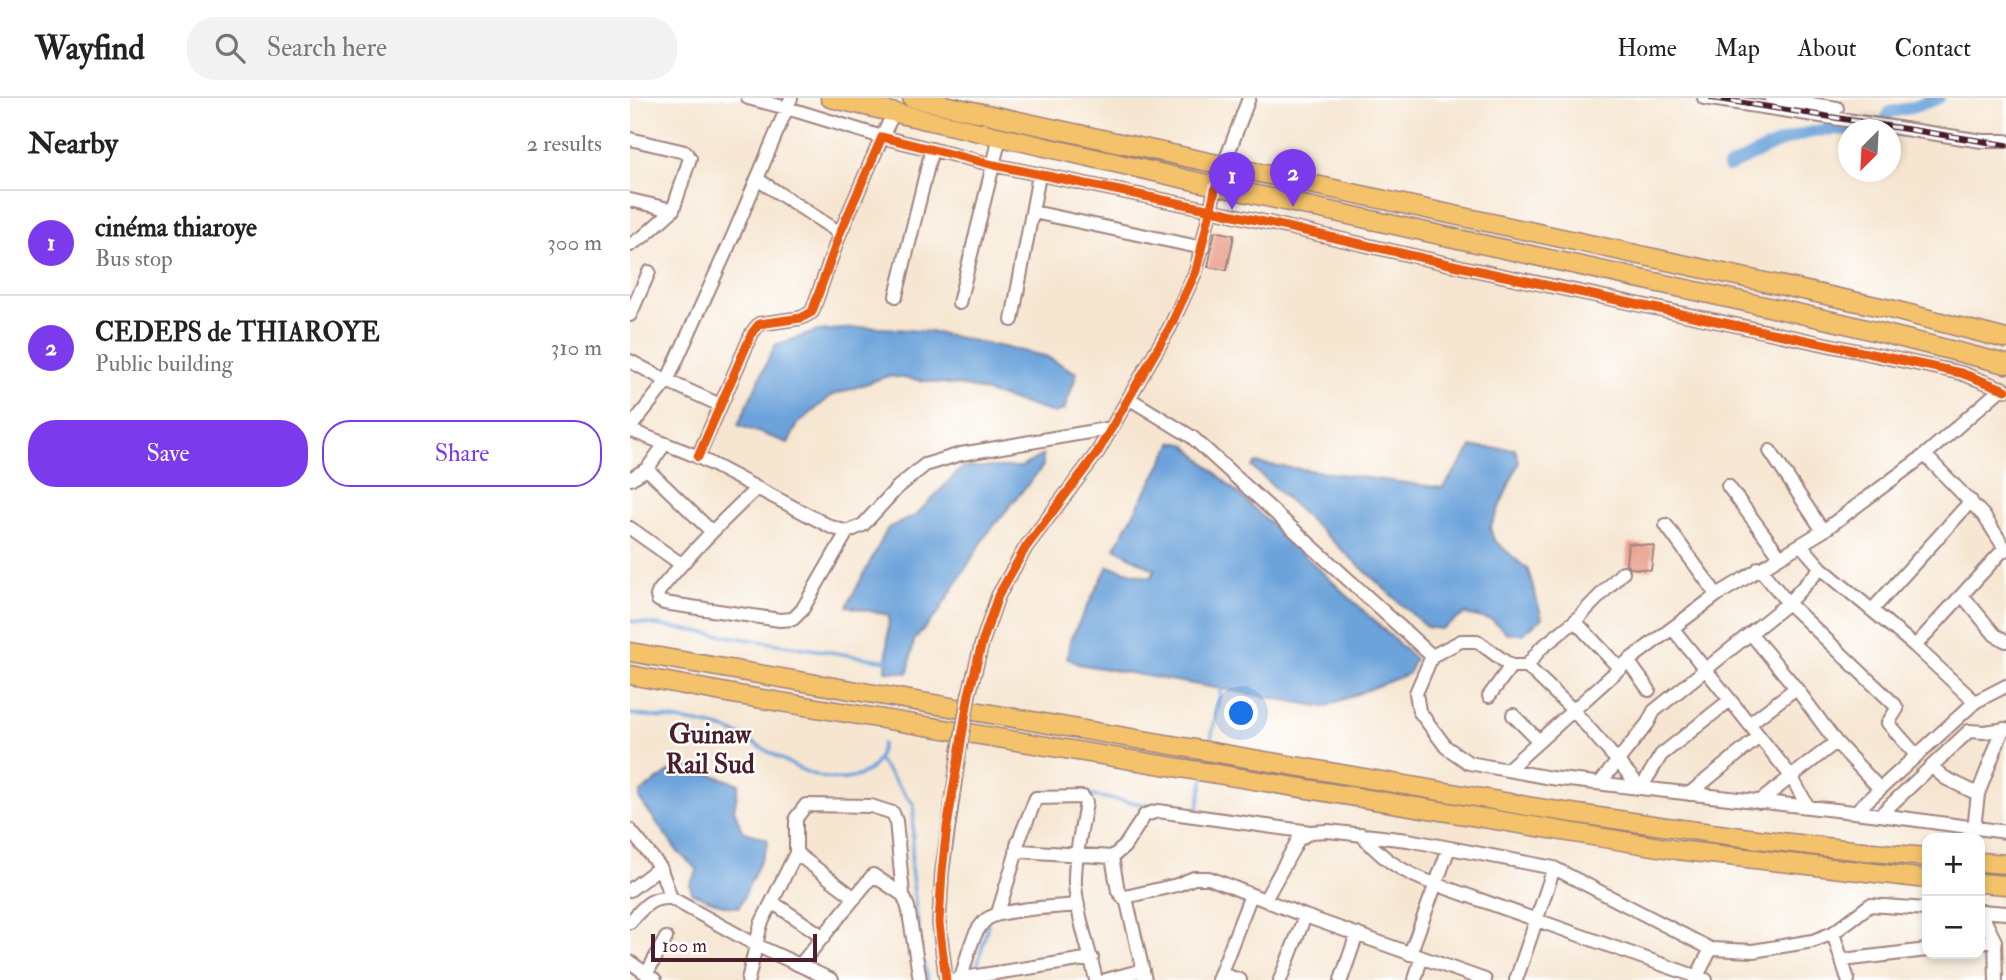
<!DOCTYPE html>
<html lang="en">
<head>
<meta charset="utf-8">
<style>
  :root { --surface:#fff; --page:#f2f2f2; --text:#222; --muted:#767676; --line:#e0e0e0; --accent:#7c3aed }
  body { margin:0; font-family:"IM FELL Double Pica",serif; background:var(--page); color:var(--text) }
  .controls { position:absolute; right:21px; bottom:21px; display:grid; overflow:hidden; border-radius:14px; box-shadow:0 4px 10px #0003 }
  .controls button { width:63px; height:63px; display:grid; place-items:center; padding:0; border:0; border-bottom:2px solid var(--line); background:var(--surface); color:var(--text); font:35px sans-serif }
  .compass { position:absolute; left:1208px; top:21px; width:63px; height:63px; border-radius:50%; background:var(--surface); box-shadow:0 4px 10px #0003; rotate:204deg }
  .scale { position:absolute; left:21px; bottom:18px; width:166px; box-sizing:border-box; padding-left:7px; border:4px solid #4a1f2b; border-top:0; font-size:19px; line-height:24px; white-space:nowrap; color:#4a1f2b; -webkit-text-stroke:5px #fff; paint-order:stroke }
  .you { position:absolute; left:612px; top:616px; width:24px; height:24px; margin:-18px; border:5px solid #fff; border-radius:50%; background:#1a73e8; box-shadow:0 0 0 10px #1a73e833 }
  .badge { display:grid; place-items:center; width:46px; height:46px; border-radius:50%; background:var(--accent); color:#fff; font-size:23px; font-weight:700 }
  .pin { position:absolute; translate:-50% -58px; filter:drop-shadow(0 2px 4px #0008) }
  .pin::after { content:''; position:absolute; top:37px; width:24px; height:21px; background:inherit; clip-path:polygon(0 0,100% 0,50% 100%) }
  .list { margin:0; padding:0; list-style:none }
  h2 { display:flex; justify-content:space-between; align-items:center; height:91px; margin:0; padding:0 28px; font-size:30px }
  h2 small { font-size:23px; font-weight:400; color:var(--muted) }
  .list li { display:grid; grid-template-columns:46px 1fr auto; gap:21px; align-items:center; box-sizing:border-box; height:105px; padding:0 28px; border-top:2px solid var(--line) }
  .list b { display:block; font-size:26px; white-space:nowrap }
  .list p { margin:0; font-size:23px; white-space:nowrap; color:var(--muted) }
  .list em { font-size:23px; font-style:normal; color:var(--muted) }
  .actions { display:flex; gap:14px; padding:21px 28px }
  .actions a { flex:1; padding:16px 0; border:2px solid var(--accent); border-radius:28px; text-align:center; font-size:24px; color:var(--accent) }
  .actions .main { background:var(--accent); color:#fff }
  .icon { flex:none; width:38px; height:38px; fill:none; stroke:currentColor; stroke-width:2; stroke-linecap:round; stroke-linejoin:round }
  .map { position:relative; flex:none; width:1376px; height:882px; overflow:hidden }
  header { display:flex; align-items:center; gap:42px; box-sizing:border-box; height:98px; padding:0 35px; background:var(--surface); border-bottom:2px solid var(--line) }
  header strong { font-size:33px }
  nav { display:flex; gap:38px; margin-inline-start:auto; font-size:24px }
  .search { width:490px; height:63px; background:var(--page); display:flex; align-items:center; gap:18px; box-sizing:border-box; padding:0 24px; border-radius:28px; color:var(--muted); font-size:26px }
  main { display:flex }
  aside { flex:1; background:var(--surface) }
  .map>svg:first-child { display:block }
</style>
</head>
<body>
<header>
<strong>Wayfind</strong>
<div class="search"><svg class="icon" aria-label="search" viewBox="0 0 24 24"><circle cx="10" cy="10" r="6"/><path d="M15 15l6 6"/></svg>Search here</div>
<nav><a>Home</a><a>Map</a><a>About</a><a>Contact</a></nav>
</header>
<main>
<aside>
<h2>Nearby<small>2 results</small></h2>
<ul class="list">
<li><span class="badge">1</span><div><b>cinéma thiaroye</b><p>Bus stop</p></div><em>300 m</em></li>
<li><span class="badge">2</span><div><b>CEDEPS de THIAROYE</b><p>Public building</p></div><em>310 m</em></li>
</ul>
<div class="actions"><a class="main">Save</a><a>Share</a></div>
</aside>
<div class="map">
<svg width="1376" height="882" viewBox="0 0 1376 882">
  <rect width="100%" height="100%" fill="#fff"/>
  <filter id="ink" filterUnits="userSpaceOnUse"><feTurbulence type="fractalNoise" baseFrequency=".0143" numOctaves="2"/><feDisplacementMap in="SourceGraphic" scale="14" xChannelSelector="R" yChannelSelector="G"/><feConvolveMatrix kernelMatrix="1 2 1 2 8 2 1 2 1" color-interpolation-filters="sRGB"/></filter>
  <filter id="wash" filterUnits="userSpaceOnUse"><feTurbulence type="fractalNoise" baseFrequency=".00686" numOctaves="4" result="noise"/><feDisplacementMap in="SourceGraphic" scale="28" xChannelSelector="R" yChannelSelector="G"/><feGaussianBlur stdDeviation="1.57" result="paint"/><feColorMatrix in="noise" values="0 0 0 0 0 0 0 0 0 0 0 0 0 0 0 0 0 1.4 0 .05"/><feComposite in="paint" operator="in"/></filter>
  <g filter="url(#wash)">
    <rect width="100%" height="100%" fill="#f6e6d1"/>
    <path fill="#6ca3da" stroke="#5b6182" stroke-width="2" d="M 240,229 L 302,234 L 415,258 L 447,275 L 434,312 L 424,315 L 340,289 L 258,278 L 201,298 L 168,326 L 158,345 L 108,327 L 145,247 L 188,233 Z
      M 543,344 L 555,346 L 785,561 L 778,576 L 694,609 L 448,566 L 437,560 L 440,542 L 478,468 L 521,480 L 525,472 L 485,450 Z
      M 842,349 L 885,351 L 889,364 L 860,430 L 864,442 L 898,472 L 912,520 L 893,536 L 878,536 L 862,522 L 835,516 L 811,531 L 796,529 L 622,369 L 626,365 L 813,390 Z
      M 413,357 L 413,368 L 356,437 L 308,515 L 284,542 L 278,575 L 256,573 L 259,517 L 217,508 L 258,430 L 285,418 L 333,369 L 391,369 Z
      M 50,666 L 109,686 L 104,711 L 112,733 L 137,741 L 138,746 L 109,809 L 95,808 L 62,795 L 60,786 L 68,772 L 48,754 L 9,700 L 11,694 Z"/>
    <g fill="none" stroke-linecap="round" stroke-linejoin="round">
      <path stroke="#6ca3da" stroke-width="3.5" d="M 0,523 L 257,563
        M 0,616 C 29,620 61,622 90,630 C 132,641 181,695 228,678 C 244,672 249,663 252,646
        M 580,646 L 591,591
        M 249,663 L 284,707 L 281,770 L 290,842
        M 457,697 L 525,708
        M 567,715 L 574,678
        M 293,864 L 298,882
        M 346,873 L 358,826"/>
      <path stroke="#6ca3da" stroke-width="12" d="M 1257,19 L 1260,14 L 1281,10 L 1309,0
        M 1098,69 C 1134,52 1177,26 1218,32"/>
    </g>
    <g id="blocks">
      <path fill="#e99e8a" d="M 585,133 L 604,137 L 597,172 L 578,169 Z
        M 998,445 L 1024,448 L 1021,472 L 1000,470 L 996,466 Z"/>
    </g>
  </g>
  <g filter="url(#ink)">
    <use href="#blocks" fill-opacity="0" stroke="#a0827e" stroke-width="2"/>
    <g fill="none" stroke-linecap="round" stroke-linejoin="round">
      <defs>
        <path id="minor" d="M 118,0 L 157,10 L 252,39 L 264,14
          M 1074,0 L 1352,43 L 1376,43
          M 1141,0 L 1207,10
          M 0,41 L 55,54 L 60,60 L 43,112 L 14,138 L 0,147
          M 593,69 L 619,0
          M 127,81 L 210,135
          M 0,102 L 43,112
          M 403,114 L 573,150
          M 266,198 L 302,51
          M 329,205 L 370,39
          M 0,217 L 19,174
          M 382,222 L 409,77
          M 0,263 L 37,283 L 90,307
          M 500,301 L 562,339 L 802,558 L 831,543 L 847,543 L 881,568 L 897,568 L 910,551 L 945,523 L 993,474
          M 0,330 L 37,283 L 103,138 L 161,0
          M 0,332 C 23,342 46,349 68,359 L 201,429 L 217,434 L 233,427 L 267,390 L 295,367 L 331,356 L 482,330
          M 1140,353 L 1193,433
          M 1295,357 L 1354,418 L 1376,452
          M 68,359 L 122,235 L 129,226 L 171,220 L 182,214 L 210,135 L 252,39 L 364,67 L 582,112 L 841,171 L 1331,275 L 1376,292
          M 17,371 L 81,433
          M 0,381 L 17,371 L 34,347
          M 1098,388 L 1150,458
          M 126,391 C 92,423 59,456 29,493 L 27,498 L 28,502 L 34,505 L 150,522 L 163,521 L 172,512 L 217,434
          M 1036,427 L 1087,497
          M 0,430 L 51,466
          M 1171,447 L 1191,470 L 1285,548 L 1345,604
          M 1129,470 L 1158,505 L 1265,607 L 1267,611 L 1258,625 L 1286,657
          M 1332,497 L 1365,537 L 1376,543
          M 1243,511 L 1341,403
          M 945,523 L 990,571
          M 1043,531 L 1161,678 L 1178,709
          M 1121,536 L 1166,590 L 1206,644 L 1249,690
          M 1285,548 L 1374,451
          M 802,558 L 786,595 L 789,613 L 816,649 L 839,665 L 921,680 L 1250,717 L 1376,734
          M 998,563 L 1019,592
          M 897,568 L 943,612 L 1011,690 L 1031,657 L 1100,602
          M 339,596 L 352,545 L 368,498 L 396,449 L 467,355 L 540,229 L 566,173 L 586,88
          M 859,598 L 881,568
          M 883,617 L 909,643
          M 1119,626 L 1166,590
          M 1302,669 L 1315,680 L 1348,696
          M 877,672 L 998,563 L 1087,497 L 1193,433 L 1295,357 L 1372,290
          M 970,685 L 1018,625 L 1024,613 L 1158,505 L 1191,470
          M 1059,696 L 1129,639
          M 1129,704 L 1206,644
          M 1225,714 L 1345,604 L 1376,588
          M 1250,717 L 1339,633 L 1354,634 L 1376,631
          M 1344,730 L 1348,696 L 1373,631
          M 0,732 L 30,769 L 41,800
          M 731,736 C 751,759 766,770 794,782 L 1076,882
          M 166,755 L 225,800
          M 386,756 L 387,747 L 406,700 L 453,699 L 456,704 C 452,731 444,759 445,786 C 447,818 459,850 466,882
          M 482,759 L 488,793 L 497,804 L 515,882
          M 0,792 L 30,769
          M 495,799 L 547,787 L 564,780 L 579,780 L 675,818 L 855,882
          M 635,802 L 668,742 L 680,734 L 698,733 L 778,742 L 924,770 L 1081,851 L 1123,853 L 1183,843 L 1203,835
          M 142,804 L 194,839
          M 1350,813 L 1365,843 L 1366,882
          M 1350,813 L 1376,815
          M 368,815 L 386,756 L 391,753 L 482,759 L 494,749 L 515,717 L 528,713 L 680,734
          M 0,824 C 14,809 19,799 41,800 L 126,847 L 131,826 L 166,755 L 166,720 L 176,707 L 241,708 L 263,715 L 266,723 L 273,797
          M 1350,845 L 1365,843
          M 780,856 L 819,750
          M 1213,862 L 1297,852
          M 0,864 L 25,882
          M 170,867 L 243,777 L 273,797 L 278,809 L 290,882
          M 17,875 L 36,840
          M 590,876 L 610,882
          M 331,880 C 337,862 341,834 357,821 C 370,811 429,809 448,807
          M 327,881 L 462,860
          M 118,882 L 126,847 L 202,882
          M 316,882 L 309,825 L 312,774 L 329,654
          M 476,882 L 513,872
          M 588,882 L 621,797
          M 650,882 L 675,818
          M 711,882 L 727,836
          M 785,882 L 791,860
          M 886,882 L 924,770
          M 1065,882 L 1081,851
          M 1218,882 L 1203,835 L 1240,807 L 1297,811"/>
        <path id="highway" d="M 200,0 L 586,88 L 1212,225 L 1376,266
          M 282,0 L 1260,211 L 1376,241
          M 0,554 L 903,709 C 1034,729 1165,748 1297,759
          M 0,577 L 108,597 L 1047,752 L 1297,781
          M 1350,764 L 1376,766
          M 1350,785 L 1376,787"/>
      </defs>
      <use href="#minor" stroke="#a0827e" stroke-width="16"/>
      <use href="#highway" stroke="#a0827e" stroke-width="21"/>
      <use href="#minor" stroke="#fff" stroke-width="12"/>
      <use href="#highway" stroke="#f3c26a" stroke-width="18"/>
      <defs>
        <path id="rail" d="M 1082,0 L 1376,47"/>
      </defs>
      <use href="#rail" stroke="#4a1f2b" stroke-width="6"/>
      <use href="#rail" stroke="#fff" stroke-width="3.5" stroke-dasharray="10" stroke-linecap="butt"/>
      <defs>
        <path id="minor-bridge" d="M 329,654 L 339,596"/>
      </defs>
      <use href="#minor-bridge" stroke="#a0827e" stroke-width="16" stroke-linecap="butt"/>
      <use href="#minor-bridge" stroke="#fff" stroke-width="12"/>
      <defs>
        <path id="cycleway" d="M 68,359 L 122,235 L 129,226 L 171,220 L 182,214 L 210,135 L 252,39 L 364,67 L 582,112 L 841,171 L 1331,275 L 1376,292
          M 316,882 L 309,825 L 312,774 L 317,729 L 339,596 L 352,545 L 368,498 L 396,449 L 467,355 L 540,229 L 566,173 L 586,88"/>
      </defs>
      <use href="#cycleway" stroke="#fff" stroke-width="13"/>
      <use href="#cycleway" stroke="#e8590c" stroke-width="9"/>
    </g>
  </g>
  <g text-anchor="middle" stroke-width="5" stroke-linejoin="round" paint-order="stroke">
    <g font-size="26" font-weight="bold" fill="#4a1f2b" stroke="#fff">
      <text x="80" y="645">Guinaw<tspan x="80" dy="30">Rail Sud</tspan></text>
    </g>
  </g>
</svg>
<div class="controls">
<button>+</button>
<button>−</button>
</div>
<svg class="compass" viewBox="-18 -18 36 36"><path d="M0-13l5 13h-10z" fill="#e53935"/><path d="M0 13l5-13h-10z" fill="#767676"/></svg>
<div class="scale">100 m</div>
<div class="you"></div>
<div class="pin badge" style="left:602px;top:112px">1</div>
<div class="pin badge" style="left:663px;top:109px">2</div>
</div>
</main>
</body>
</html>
